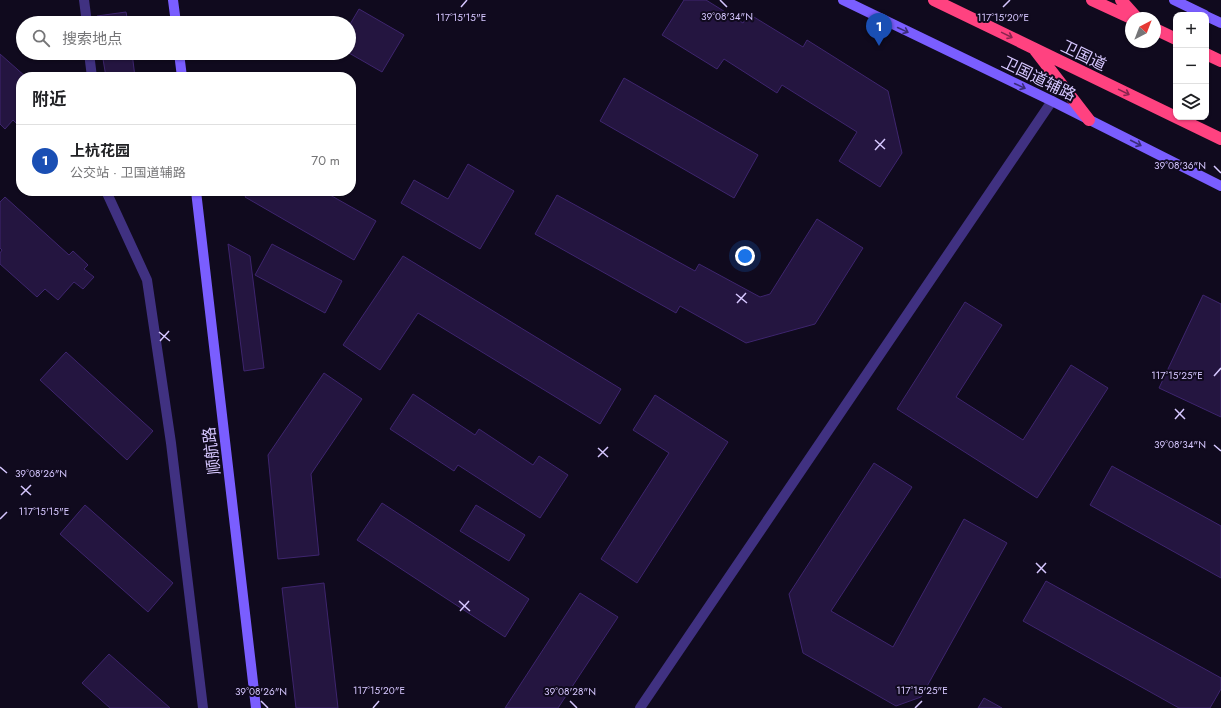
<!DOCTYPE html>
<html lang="zh">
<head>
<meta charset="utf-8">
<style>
  :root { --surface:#fff; --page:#f6f6f6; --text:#202124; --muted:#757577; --line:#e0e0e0; --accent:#126481 }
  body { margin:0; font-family:Jost,"Noto Sans SC",sans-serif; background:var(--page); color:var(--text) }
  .controls { position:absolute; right:12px; top:12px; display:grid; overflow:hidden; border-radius:8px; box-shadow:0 1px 3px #0004 }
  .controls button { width:36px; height:36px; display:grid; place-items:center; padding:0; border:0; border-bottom:1px solid var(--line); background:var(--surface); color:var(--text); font:20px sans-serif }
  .compass { position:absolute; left:1125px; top:12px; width:36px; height:36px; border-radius:50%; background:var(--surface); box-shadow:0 1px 3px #0004; rotate:42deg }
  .you { position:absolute; left:745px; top:256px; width:14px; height:14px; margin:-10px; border:3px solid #fff; border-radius:50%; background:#1a73e8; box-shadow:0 0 0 6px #1a73e833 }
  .badge { display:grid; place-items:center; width:26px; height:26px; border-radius:50%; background:var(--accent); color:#fff; font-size:13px; font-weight:700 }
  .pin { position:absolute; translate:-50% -33px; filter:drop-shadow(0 1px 2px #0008) }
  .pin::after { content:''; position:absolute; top:21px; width:14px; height:12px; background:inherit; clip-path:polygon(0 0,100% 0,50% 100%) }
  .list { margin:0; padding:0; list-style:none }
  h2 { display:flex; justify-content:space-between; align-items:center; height:52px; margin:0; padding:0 16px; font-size:17px }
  h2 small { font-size:13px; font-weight:400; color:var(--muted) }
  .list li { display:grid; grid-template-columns:26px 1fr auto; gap:12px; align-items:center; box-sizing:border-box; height:72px; padding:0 16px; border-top:1px solid var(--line) }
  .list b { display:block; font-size:15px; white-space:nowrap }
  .list p { margin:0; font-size:13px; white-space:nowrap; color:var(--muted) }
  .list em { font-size:13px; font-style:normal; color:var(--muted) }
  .icon { flex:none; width:22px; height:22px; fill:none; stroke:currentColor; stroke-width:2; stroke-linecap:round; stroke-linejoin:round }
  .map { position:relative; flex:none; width:1221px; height:708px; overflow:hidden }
  .search { position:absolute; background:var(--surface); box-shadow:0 1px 3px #0004; left:16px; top:16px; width:340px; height:44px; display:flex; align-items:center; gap:10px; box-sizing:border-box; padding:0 14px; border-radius:22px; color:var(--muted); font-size:15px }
  .panel { position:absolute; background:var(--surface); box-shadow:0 1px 3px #0004; left:16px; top:72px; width:340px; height:124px; border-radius:16px }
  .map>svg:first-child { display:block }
</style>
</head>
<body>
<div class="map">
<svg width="1221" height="708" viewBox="0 0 1221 708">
  <rect width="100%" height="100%" fill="#100a1e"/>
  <path fill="#241540" stroke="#3e256e" d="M 684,0 L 706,0 L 743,23 L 749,14 L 803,47 L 807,40 L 888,91 L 902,153 L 880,187 L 839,161 L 857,132 L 782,85 L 777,93 L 724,59 L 717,69 L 662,35 Z
    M 359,9 L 404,35 L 382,72 L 349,53 L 349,26 Z
    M 126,12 L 128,23 L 98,23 L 97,16 Z
    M 102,53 L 132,53 L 135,77 L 106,77 Z
    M 0,54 L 26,77 L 21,77 L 21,128 L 13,120 L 5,129 L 0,124 Z
    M 624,78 L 758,155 L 734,198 L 600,121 Z
    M 468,164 L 514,191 L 480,249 L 401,203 L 414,180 L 448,199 Z
    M 249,191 L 323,191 L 376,221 L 354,260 L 245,197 Z
    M 557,195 L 695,271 L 699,264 L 760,297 L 770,294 L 817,219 L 863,248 L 815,324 L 746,343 L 680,306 L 676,313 L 535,234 Z
    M 5,197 L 69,255 L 73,251 L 88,265 L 84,269 L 94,277 L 83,289 L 74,282 L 58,300 L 45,289 L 37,297 L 0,264 L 0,253 L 2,250 L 0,248 L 0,202 Z
    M 228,244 L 250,256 L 264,368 L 244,371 Z
    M 272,244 L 342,281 L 325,313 L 255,275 Z
    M 403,256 L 621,389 L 600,424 L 418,313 L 380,370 L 343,345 Z
    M 1203,295 L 1221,304 L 1221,417 L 1159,388 Z
    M 965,302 L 1002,325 L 956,397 L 1023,440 L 1071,365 L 1108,388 L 1037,498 L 897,409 Z
    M 66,352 L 153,431 L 127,460 L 40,380 Z
    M 324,373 L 362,399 L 311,474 L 319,555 L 278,559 L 268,455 Z
    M 413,394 L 475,435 L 479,429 L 533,465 L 539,456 L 568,475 L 540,518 L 458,465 L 454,471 L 390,429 Z
    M 655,395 L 728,442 L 637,583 L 601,559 L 669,453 L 633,430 Z
    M 874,463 L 912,487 L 831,611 L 893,647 L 964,519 L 1007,543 L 921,697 L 896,706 L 803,653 L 789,594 Z
    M 1112,466 L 1221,526 L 1221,578 L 1090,505 Z
    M 382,503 L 529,599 L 505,637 L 357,540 Z
    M 85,505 L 173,583 L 148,612 L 60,534 Z
    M 476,505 L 525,535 L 509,561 L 460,531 Z
    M 1046,581 L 1221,678 L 1221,689 L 1210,708 L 1179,708 L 1023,621 Z
    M 324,583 L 338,708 L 296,708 L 282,588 Z
    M 580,593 L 618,617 L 558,708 L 505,708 Z
    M 109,654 L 170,708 L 110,708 L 82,683 Z
    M 984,698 L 1002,708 L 978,708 Z"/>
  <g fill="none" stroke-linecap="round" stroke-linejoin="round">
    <path stroke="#403181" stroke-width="10" d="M 84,0 L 87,23
      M 89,53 L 92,77
      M 106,191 L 147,280 L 171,443 L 203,708"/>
    <path stroke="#403181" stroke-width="10" d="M 640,708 L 1052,101"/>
    <path stroke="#7a5eff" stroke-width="10" d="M 173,0 L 176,23
      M 843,0 L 1052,101 L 1221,186
      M 1174,0 L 1205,15
      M 1206,16 L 1221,23
      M 179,53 L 182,77
      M 196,191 L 256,708"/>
    <path stroke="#ff4280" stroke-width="12" d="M 934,0 L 1221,139
      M 1092,0 L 1131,18
      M 1121,0 L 1137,18
      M 1155,29 L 1176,39
      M 1035,50 L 1089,120
      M 1206,54 L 1221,61"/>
  </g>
  <defs><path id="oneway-shaft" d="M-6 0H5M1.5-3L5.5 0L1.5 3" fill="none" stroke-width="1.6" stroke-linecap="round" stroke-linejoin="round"/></defs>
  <g stroke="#3a2c78">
    <use href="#oneway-shaft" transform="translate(903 30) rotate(25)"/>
    <use href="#oneway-shaft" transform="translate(1020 86) rotate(25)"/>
    <use href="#oneway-shaft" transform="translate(1136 143) rotate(27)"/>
  </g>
  <g stroke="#88264f">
    <use href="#oneway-shaft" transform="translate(1007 35) rotate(26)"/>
    <use href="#oneway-shaft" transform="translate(1124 92) rotate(26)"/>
  </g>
  <path fill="none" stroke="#d6c7ff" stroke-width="1.5" d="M 720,0 L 727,7M 461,7 L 467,0M 1003,7 L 1010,0M 875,140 L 885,149M 875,150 L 885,139M 1214,166 L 1221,173M 736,294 L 747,303M 737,303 L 746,293M 159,332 L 170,341M 160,341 L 169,331M 1214,376 L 1221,368M 1175,409 L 1185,419M 1175,419 L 1184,409M 1214,445 L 1221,451M 598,448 L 608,457M 598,457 L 608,447M 0,467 L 7,473M 21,486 L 31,495M 21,495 L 31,485M 0,519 L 7,512M 1036,563 L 1046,573M 1037,573 L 1046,563M 459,601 L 470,611M 460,611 L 469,601M 261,701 L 268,708M 570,701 L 577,708M 373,708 L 379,701M 915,708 L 922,701"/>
  <g text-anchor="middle" stroke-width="4" stroke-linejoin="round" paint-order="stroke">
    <g font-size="16" fill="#d6c7ff" stroke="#100a1e">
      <text transform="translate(1084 55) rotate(26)" y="6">卫国道</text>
      <text transform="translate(1039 78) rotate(26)" y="6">卫国道辅路</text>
      <text transform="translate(211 451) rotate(-97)" y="6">顺航路</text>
    </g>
  </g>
  <g font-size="10" text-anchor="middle" fill="#d6c7ff" stroke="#100a1e" stroke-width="4" stroke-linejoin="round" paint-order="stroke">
    <text x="727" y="20">39°08'34"N</text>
    <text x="461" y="21">117°15'15"E</text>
    <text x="1003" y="21">117°15'20"E</text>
    <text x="1180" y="169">39°08'36"N</text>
    <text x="1177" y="379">117°15'25"E</text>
    <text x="1180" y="448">39°08'34"N</text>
    <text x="41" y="477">39°08'26"N</text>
    <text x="44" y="515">117°15'15"E</text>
    <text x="379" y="694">117°15'20"E</text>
    <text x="922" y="694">117°15'25"E</text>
    <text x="261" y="695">39°08'26"N</text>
    <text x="570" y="695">39°08'28"N</text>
  </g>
</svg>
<div class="controls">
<button>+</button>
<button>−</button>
<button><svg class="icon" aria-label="layers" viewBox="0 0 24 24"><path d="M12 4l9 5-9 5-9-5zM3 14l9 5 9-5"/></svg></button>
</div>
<svg class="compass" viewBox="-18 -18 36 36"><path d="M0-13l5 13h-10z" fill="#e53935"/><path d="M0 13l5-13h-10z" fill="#757577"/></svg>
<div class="you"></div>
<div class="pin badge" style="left:879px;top:46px;background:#1a4fb4">1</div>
<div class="search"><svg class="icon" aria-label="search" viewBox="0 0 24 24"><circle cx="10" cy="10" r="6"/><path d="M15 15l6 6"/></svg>搜索地点</div>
<section class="panel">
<h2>附近<small></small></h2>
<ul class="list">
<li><span class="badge" style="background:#1a4fb4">1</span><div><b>上杭花园</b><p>公交站 · 卫国道辅路</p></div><em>70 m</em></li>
</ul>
</section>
</div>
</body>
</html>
